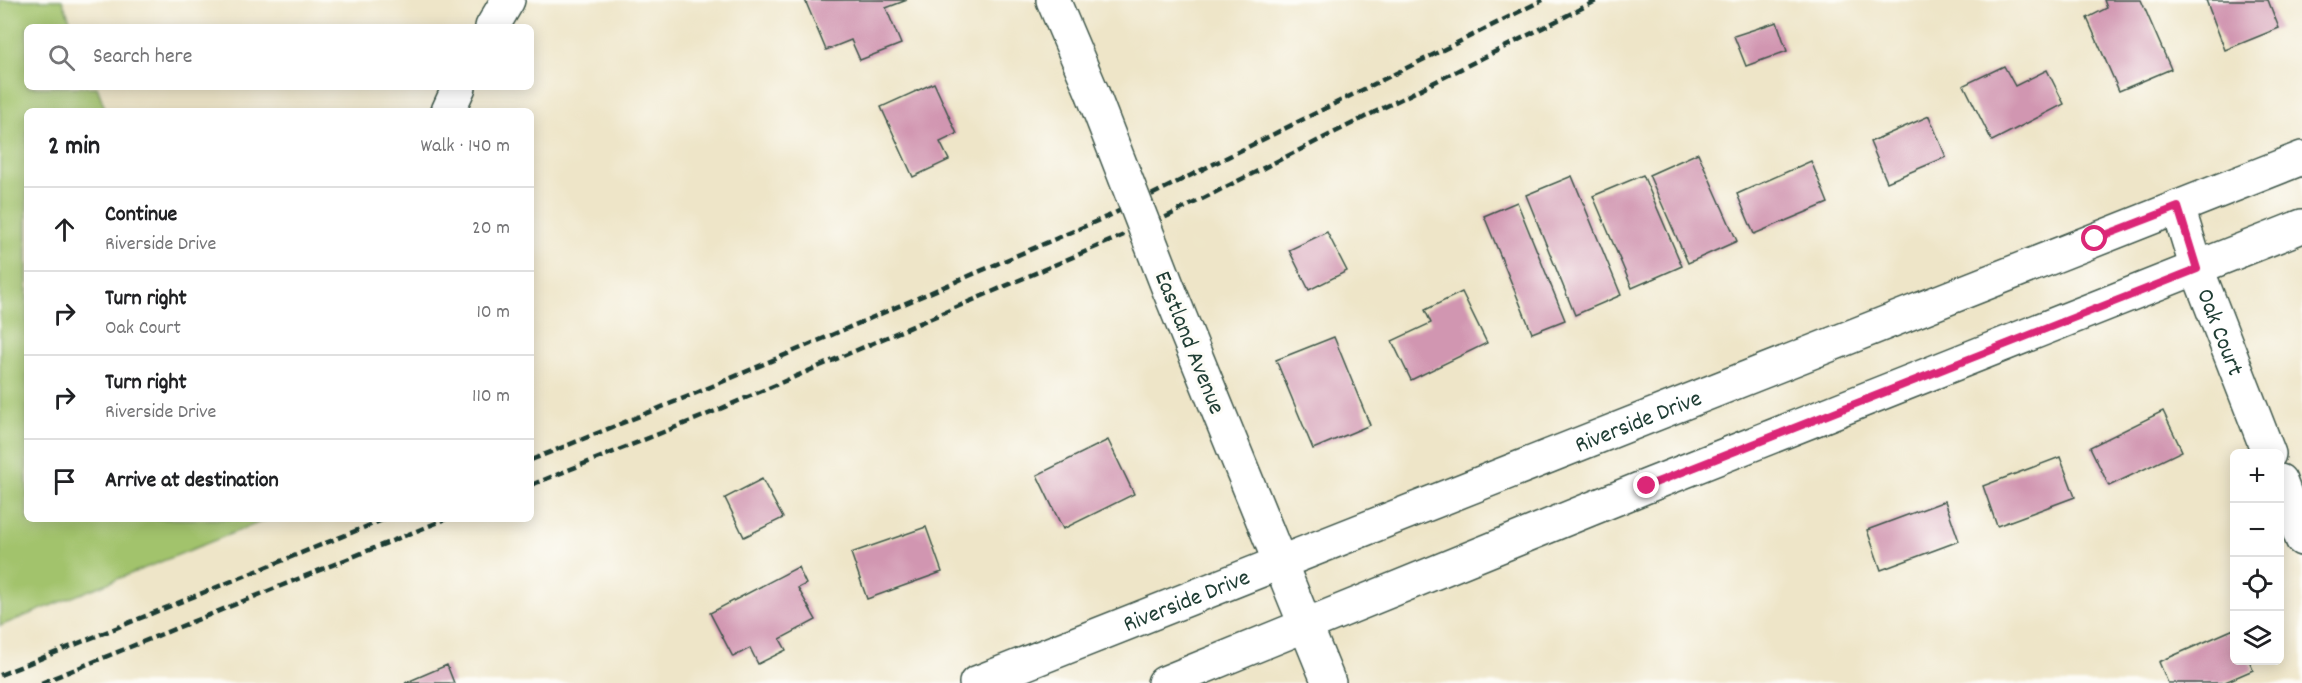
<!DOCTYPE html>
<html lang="en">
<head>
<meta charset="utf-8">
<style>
  :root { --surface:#fff; --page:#f2f2f2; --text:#202124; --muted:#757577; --line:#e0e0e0 }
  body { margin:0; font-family:Dekko,sans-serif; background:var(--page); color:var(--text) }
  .controls { position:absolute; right:18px; bottom:18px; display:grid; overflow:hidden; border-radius:9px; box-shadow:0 3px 15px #0003 }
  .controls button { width:54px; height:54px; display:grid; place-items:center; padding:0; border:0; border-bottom:2px solid var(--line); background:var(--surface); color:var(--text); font:30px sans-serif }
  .stop { position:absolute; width:18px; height:18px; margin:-14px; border:4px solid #db2777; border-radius:50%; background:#fff }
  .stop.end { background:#db2777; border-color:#fff; box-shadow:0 2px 6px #0008 }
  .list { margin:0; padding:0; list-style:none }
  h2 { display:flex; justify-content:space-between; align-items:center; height:78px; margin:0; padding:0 24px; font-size:26px }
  h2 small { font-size:20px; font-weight:400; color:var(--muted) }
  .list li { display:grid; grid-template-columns:39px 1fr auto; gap:18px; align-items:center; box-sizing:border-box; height:84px; padding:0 24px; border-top:2px solid var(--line) }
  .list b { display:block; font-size:22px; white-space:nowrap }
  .list p { margin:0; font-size:20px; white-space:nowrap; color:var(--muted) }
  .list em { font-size:20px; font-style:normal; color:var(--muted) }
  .icon { flex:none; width:33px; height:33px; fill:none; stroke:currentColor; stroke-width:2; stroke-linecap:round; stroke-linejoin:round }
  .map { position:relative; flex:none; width:2302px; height:683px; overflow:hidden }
  .search { position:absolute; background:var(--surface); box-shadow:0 3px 15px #0003; left:24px; top:24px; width:510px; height:66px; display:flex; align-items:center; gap:15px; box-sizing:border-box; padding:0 21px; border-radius:9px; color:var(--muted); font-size:22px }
  .panel { position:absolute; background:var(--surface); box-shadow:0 3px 15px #0003; left:24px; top:108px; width:510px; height:414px; border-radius:9px }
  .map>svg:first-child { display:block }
</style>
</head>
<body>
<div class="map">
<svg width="2302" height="683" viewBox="0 0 2302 683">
  <rect width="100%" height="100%" fill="#fdfcf7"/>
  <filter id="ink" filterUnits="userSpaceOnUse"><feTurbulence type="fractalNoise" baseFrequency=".0167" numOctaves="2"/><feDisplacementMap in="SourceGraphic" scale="12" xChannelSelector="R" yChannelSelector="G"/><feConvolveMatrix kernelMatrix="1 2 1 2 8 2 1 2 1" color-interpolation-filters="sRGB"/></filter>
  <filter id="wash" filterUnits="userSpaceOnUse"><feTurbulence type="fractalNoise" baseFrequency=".008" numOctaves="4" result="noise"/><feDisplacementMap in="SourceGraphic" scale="24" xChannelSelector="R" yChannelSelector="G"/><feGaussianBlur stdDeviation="1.35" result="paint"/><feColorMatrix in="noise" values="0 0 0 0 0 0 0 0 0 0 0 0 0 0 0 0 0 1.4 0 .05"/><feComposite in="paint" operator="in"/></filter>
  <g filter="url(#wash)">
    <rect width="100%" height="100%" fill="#eee5c8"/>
    <path fill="#a2c36c" stroke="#608050" stroke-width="1.5" d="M 0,0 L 62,0 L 73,27 L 27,27 L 27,87 L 97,87 L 106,111 L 27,111 L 27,519 L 268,519 L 0,626 Z"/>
    <g id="blocks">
      <path fill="#d196b1" d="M 805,0 L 907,0 L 886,8 L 901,44 L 860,60 L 851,40 L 826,50 Z
        M 2104,0 L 2141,0 L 2171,69 L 2119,91 L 2087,18 L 2107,8 Z
        M 2206,0 L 2268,0 L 2279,28 L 2225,50 Z
        M 1777,22 L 1787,51 L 1746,66 L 1734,36 Z
        M 2004,66 L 2015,86 L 2047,70 L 2064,104 L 1992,141 L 1964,85 Z
        M 934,83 L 957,134 L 940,142 L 949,160 L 913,177 L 881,107 Z
        M 1929,116 L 1946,157 L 1887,182 L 1870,142 Z
        M 1698,153 L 1737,241 L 1688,263 L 1649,175 Z
        M 1811,161 L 1828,203 L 1754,234 L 1737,194 Z
        M 1643,175 L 1682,266 L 1632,288 L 1593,196 Z
        M 1572,176 L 1621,295 L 1575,315 L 1526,195 Z
        M 1517,202 L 1565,320 L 1532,333 L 1484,216 Z
        M 1327,232 L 1347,271 L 1309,290 L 1289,250 Z
        M 1462,292 L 1487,343 L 1411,380 L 1392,341 L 1431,323 L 1425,310 Z
        M 1334,337 L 1370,425 L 1313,449 L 1276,360 Z
        M 2163,411 L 2182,451 L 2109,486 L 2090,447 Z
        M 1108,440 L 1134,494 L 1063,529 L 1037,475 Z
        M 2060,457 L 2075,497 L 1997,526 L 1983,486 Z
        M 762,479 L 783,518 L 744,537 L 725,498 Z
        M 1945,501 L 1959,541 L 1881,570 L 1867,530 Z
        M 926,527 L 942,572 L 867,599 L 851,553 Z
        M 798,567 L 806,584 L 798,588 L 816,620 L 780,639 L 786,650 L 758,664 L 750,648 L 733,657 L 710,613 Z
        M 2234,629 L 2234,660 L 2249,660 L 2253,670 L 2223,683 L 2168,683 L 2159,662 Z
        M 447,665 L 454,683 L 405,683 Z"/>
    </g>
  </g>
  <g filter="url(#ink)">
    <use href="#blocks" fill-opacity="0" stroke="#3e564a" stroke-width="1.5"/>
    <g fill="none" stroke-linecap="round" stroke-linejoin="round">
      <defs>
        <g id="minor">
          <path d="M 1053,0 L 1092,92"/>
          <path d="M 492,27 L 508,0"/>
          <path d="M 448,111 L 459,87"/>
          <path id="s1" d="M 2178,207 L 2197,269 L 2269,454"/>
          <path d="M 1169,290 L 1329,683"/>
          <path d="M 2280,481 L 2302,539"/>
          <path id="s2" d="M 976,683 C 1418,507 1860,332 2302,158"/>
          <path d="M 1164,683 L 1647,486 L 2302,226"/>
        </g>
      </defs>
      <use href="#minor" stroke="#3e564a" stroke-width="36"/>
      <use href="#minor" stroke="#fff" stroke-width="33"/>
      <path stroke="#1f3d34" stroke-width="4.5" stroke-dasharray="9 4.5" stroke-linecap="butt" d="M 531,460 L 694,394 L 1111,215 L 1543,0
        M 531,485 L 706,415 L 1168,216 L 1598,0
        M 0,675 L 385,519
        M 41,683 L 446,519"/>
      <defs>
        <path id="minor-bridge" d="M 1092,92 L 1169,290"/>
      </defs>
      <use href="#minor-bridge" stroke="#3e564a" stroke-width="36" stroke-linecap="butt"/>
      <use href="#minor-bridge" stroke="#fff" stroke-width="33"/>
    </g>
  </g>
  <g fill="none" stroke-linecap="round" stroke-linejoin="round" filter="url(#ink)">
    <path stroke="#db2777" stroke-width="8" d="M 1647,486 L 2197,269 L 2178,207 L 2095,239"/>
  </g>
  <g text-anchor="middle" stroke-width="6" stroke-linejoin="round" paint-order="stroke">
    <g font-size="24" fill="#1f3d34" stroke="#fdfcf7">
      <text dy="8" stroke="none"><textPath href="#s1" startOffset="132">Oak Court</textPath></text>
      <text transform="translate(1191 342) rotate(68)" y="8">Eastland Avenue</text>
      <text dy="8" stroke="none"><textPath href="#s2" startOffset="712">Riverside Drive</textPath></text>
      <text dy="8" stroke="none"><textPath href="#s2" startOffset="226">Riverside Drive</textPath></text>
    </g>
  </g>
</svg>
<div class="controls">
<button>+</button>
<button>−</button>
<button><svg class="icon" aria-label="locate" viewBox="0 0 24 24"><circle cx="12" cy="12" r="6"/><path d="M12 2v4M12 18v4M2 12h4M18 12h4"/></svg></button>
<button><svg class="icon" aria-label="layers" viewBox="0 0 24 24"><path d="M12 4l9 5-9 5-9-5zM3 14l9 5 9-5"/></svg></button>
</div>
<div class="stop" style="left:2095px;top:239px"></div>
<div class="stop end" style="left:1647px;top:486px"></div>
<div class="search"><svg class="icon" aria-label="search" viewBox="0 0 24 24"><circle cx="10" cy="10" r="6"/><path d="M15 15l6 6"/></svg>Search here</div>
<section class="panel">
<h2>2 min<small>Walk · 140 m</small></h2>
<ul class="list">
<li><svg class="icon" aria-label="ahead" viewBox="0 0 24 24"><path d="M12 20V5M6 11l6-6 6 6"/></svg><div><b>Continue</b><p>Riverside Drive</p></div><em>20 m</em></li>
<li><svg class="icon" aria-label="right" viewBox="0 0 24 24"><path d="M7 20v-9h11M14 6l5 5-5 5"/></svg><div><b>Turn right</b><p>Oak Court</p></div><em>10 m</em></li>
<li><svg class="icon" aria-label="right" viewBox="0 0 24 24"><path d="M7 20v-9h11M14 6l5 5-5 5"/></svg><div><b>Turn right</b><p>Riverside Drive</p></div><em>110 m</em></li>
<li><svg class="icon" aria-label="arrive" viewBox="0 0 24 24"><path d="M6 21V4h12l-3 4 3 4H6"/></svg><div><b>Arrive at destination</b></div></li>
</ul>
</section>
</div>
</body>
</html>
